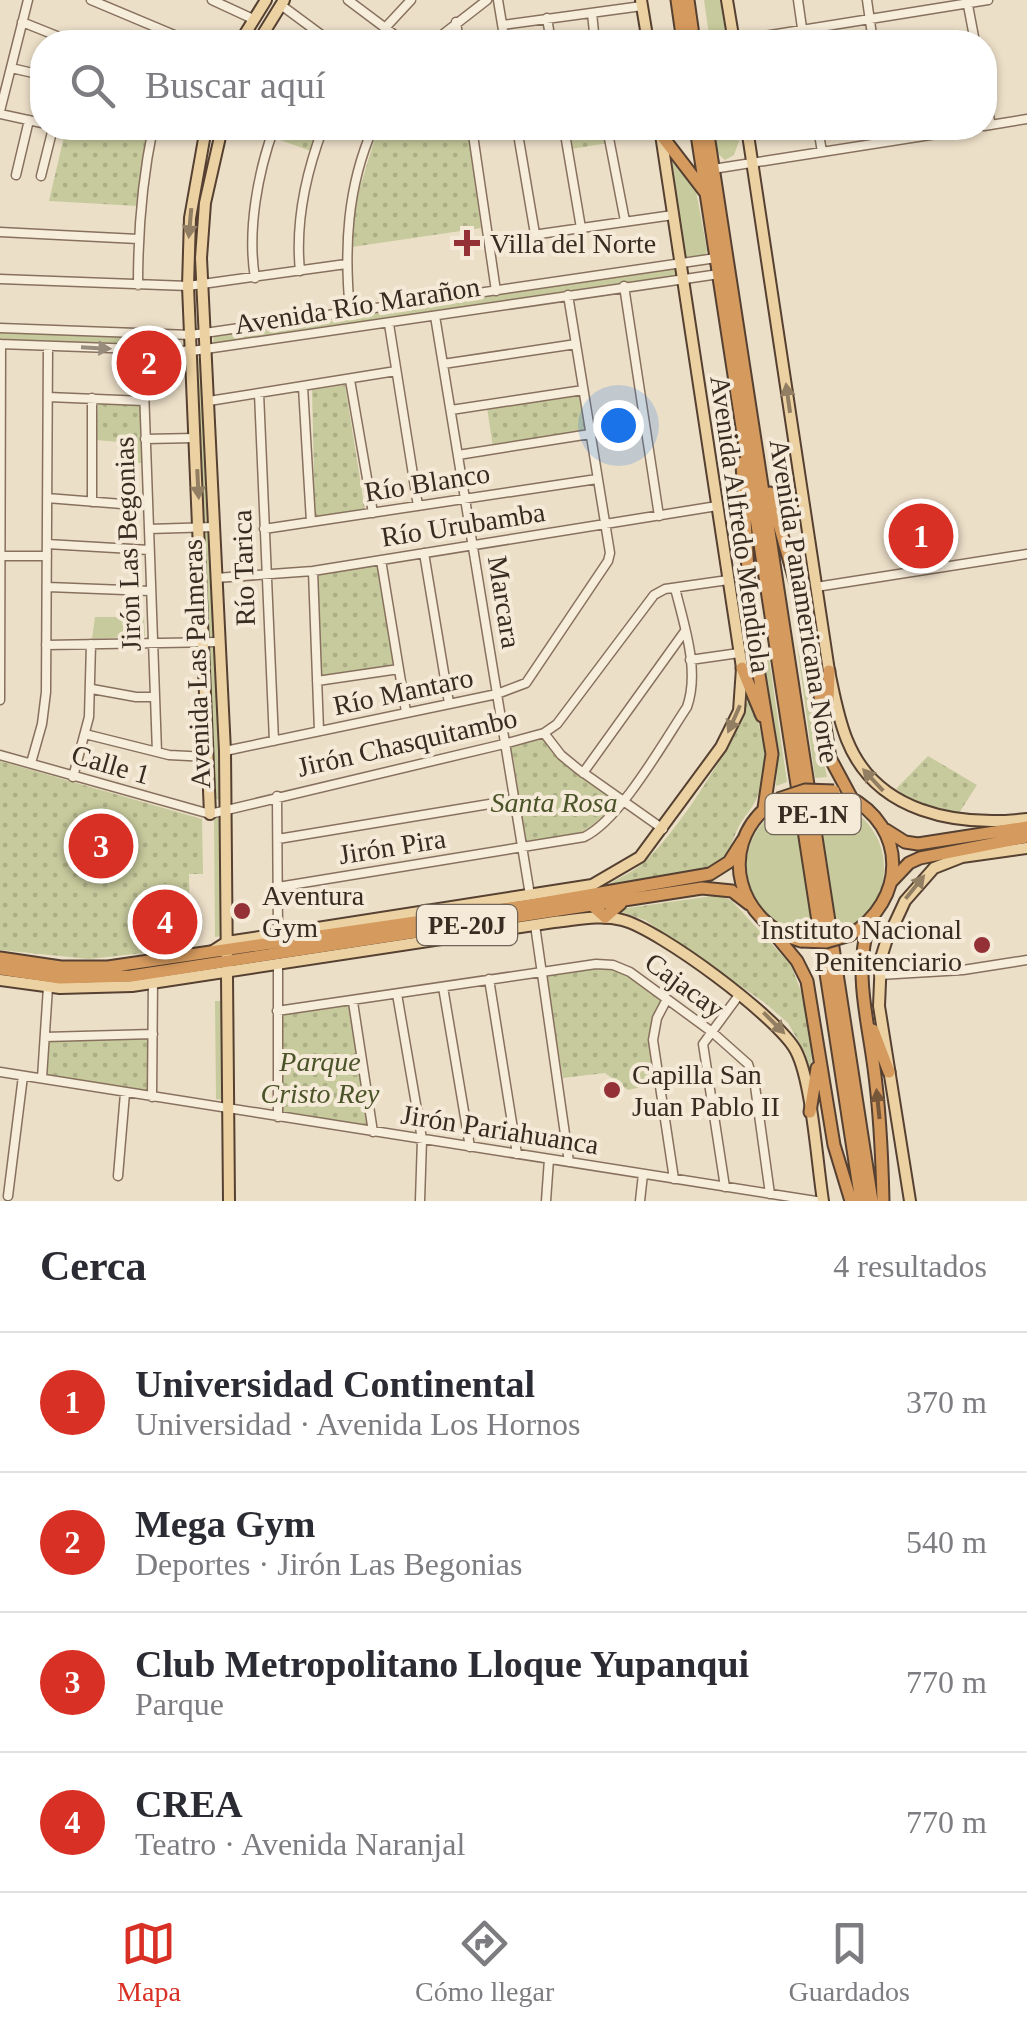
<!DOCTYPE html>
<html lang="es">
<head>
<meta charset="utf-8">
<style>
  :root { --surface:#fff; --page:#f7f7f7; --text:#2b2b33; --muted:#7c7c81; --line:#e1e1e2; --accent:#d93025 }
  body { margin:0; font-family:"Times New Roman",serif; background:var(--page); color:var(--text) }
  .you { position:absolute; left:618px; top:425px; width:35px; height:35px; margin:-25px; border:8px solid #fff; border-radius:50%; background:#1a73e8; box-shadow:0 0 0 15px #1a73e833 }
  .badge { display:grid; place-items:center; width:65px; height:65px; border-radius:50%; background:var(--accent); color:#fff; font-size:32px; font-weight:700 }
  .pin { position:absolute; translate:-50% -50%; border:5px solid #fff; box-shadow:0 2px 10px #0006 }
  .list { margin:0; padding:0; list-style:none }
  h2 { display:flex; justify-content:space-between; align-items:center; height:130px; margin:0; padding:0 40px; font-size:42px }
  h2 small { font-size:32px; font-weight:400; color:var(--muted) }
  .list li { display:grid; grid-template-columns:65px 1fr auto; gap:30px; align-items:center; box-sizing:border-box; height:140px; padding:0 40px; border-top:2px solid var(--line) }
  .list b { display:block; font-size:38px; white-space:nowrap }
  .list p { margin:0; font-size:32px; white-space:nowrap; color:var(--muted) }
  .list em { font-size:32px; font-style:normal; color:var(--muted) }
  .icon { flex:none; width:55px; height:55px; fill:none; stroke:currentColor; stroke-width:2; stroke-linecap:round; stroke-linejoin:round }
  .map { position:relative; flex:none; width:1027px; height:1201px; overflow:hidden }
  .search { position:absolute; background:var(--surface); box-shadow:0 2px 8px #0004; left:30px; right:30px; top:30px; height:110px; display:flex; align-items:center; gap:25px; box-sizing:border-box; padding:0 35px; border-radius:40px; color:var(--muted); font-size:38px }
  .sheet { height:690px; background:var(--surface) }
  nav { display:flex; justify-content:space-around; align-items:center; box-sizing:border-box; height:140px; border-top:2px solid var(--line); background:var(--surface); font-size:28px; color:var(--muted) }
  nav a { display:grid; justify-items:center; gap:5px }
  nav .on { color:var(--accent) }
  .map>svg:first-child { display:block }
</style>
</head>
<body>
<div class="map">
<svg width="1027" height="1201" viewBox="0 0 1027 1201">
  <defs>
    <pattern id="park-dots" width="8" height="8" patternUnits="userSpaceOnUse" patternTransform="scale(2.5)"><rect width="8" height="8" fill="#c7ca9c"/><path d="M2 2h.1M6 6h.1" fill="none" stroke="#acae86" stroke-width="1.8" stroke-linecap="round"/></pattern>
  </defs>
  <rect width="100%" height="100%" fill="#ecdfc8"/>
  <path fill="#c7ca9c" d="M 704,0 L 720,0 L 727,42 L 710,42 Z
    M 722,128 L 738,128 L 739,141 L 734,155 L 725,160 L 715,151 L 714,140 Z
    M 669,157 L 696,191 L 707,250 L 705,256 L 685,257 Z
    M 676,267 L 678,276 L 213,343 L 214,336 Z
    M 0,331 L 133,337 L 133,345 L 0,339 Z
    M 196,358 L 205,359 L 210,522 L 203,522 Z
    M 204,529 L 210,531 L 214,638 L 206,637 Z
    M 124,615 L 144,616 L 145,636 L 92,639 L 95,617 L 123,617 L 124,633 Z
    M 208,644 L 215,648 L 220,801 L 215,798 Z
    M 797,645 L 827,777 L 815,778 Z
    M 768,651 L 787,782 L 776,786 L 778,750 L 762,652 Z
    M746 868a69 69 0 1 1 138 0a69 69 0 1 1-138 0Z
    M 214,816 L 222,817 L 222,936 L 215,937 Z
    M 215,1001 L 222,1001 L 223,1100 L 216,1099 Z"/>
  <path fill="url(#park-dots)" d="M 66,128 L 150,128 L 138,206 L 49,201 Z
    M 278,128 L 319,128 L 311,151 L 274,138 Z
    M 378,128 L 467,128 L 481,228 L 352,247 L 354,207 Z
    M 567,128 L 606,128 L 608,143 L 571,149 Z
    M 345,385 L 365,510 L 315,517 L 312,390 Z
    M 581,393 L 588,432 L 493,447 L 487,408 Z
    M 98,401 L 141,403 L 143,463 L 118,463 L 118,442 L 96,440 Z
    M 380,563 L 397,666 L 319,676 L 315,572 Z
    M 748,696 C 762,730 774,765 756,800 C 751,810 744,817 739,826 C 732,840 729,857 714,865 C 691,877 635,880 608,885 C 618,878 631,873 641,865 C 674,837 740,738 748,696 Z
    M 541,736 L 545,737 L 572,769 L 616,801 C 588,839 569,836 525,844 L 515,791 L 518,789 L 513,757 L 509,756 L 508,748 Z
    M 928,756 L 977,785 L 959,813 L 915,802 L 896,789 Z
    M 0,761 L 202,819 L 203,874 L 189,874 L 190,948 L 89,959 L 0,950 Z
    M 719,895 L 732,901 L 791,965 L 803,997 L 812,1051 L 811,1075 L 805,1053 L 788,1023 L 765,1003 L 645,920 L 614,910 Z
    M 592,967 C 622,967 640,983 664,1000 L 651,1046 L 656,1084 L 628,1090 L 605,1073 L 563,1078 L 545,975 Z
    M 349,1003 L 368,1125 L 364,1127 L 283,1115 L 281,1013 Z
    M 149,1037 L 149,1093 L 45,1076 L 48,1039 Z"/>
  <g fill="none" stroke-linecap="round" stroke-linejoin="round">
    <defs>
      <path id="minor" d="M 91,0 L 191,42
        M 212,0 L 253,19
        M 348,0 L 404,42
        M 498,0 L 505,42
        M 798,0 L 804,42
        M 867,0 L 873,42
        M 967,0 L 975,42
        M 281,5 L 331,42
        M 592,13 L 595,42
        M 547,18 L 551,42
        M 22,22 L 72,42
        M 456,22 L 459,42
        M 503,25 L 642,6
        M 385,28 L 411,0
        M 733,41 L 988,0
        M 433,42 L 487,0
        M 11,68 L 42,75
        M 984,93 L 991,125
        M 0,111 L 28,0
        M 0,114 L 42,123
        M 984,126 L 1027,119
        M 62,128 L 63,128
        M 472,128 L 496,291
        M 517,128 L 535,234
        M 564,128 L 581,228
        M 607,128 L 625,221
        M 818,128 L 822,152
        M 713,169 L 975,128
        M 16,175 L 29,120
        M 41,176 L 53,128
        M 0,232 L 138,239
        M 490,241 L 673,215
        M 300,271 C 295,222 306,173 323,128
        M 255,278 C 247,230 258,172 274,128
        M 0,279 L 188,286 L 346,264
        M 138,285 C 138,232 142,180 153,128
        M 624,286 L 659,516
        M 350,312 C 344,248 347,187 373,128
        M 435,316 L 530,895
        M 389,324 L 418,506
        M 0,328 L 191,335 L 716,258
        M 142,333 L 157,752
        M 0,344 L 192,351 L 719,274
        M 443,364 L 576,344
        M 350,380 L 373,513
        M 303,387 L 311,522
        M 259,393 L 274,741
        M 48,397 L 144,401
        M 209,401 L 396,371
        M 451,410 L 583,390
        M 145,439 L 195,438
        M 458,455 L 590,434
        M 47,498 L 147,506
        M 92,502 L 92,398
        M 149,529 L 214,527
        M 264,529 L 597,479
        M 47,544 L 149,550
        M 424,553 L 449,703
        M 2,556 L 47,556
        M 381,560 L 406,712
        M 313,571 L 319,731
        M 216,578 L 313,571 L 717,506
        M 48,587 L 150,591
        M 816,587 L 1027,554
        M 46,645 L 218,642
        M 690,660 L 739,653
        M 317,681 L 399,669
        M 92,689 L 136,697 L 155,697
        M 0,700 L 1,344
        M 544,733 L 561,755 L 578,769 L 663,829
        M 85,734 L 169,755 L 208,757
        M 225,751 L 497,694 L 526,683 L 608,561 L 610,553 L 568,295
        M 0,755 L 210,814 L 504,744 L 544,733 L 557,724 L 654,595 L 665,589 L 728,580
        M 31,763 L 42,724 L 46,692 L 48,346
        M 583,773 L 685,631
        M 73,777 L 89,717 L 91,644
        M 277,796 L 278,934
        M 278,839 L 514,800
        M 278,887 L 584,837 C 620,820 663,743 687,707 C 700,670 684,625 675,588
        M 535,925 L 569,1162
        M 278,964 L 278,1117
        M 879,975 L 963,970 L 1027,960
        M 489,979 L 517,1154
        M 443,987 L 470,1147
        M 397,994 L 422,1139 L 420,1201
        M 667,999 L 657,1018 L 653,1040 L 674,1179
        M 353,1002 L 373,1132
        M 277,1011 L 596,964 L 613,965 L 630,972 L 712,1032 L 748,1064 L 755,1086 L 770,1194
        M 45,1037 L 153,1034
        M 0,1072 L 816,1201
        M 42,1078 L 48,987
        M 152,1097 L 153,978
        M 118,1176 L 125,1093
        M 725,1187 L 703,1044 L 739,995
        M 8,1196 L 23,1076
        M 546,1201 L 549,1159
        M 640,1201 L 643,1174"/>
      <path id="major" d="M 641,0 L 648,42
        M 727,0 L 734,42
        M 240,42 L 266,0
        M 258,42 L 284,0
        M 206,128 L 190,218 L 188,286 L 210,814
        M 222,128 L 205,203 L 201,258 L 225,751 L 229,1201
        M 747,128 L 829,671 C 834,694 838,718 847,740 C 876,813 957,827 1027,819
        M 213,951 L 227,942 L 592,885 L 640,857 L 721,747 L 739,711 L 742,668 L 660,128
        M 0,980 L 60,988 L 132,986 L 554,922 C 576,920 600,914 622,920 C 659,929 779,1018 796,1051 C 812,1082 817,1163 823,1201
        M 910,1201 L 879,1006 L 881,958 L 886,942 L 905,901 L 934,868 L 962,857 L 1027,848"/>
      <path id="highway" d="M 677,0 L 683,42
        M 688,0 L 694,42
        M 696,128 L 861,1201
        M 707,128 L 872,1201
        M 662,136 L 705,192
        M 742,463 L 751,626 L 772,754 L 764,808
        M 770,493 L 809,629 L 830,758 L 851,797
        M 742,668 L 762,716
        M 828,703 L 829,671
        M 847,796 C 909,827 906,901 850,935
        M 768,806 C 716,849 739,924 801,941
        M 886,830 L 905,842 L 918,844 L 1027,827
        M 891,882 L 909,863 L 920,858 L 1027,837
        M 592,905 L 605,917 L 621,903
        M 869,921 C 854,976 867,1014 874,1068 C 880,1112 882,1156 883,1201
        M 768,926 L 797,961 L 807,981 L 834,1145 L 851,1201
        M 0,958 L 61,967 L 108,967 L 531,905 L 710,874 L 729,862 L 743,840
        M 0,969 L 60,978 L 131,976 L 702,888 L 732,891 L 749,904
        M 873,1030 L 889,1072
        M 810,1112 L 817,1068"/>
    </defs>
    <use href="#minor" stroke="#87715e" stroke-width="11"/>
    <use href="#major" stroke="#554031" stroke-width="14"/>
    <use href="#highway" stroke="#554031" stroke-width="15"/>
    <use href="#minor" stroke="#f7eddb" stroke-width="8"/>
    <use href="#major" stroke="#ecd1a2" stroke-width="10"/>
    <use href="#highway" stroke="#d59a5e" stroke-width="11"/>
    <defs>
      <path id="highway-bridge" d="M 778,799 L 805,790 L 834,791
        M 801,941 L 826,942 L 850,935"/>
    </defs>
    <use href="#highway-bridge" stroke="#554031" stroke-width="15" stroke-linecap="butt"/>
    <use href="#highway-bridge" stroke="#d59a5e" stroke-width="11"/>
  </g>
  <defs><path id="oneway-solid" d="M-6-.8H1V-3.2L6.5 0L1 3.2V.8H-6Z" transform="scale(2.5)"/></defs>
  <g fill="#927e62">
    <use href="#oneway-solid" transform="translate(190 223) rotate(95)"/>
    <use href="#oneway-solid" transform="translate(788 398) rotate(-98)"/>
    <use href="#oneway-solid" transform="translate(198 484) rotate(87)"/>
    <use href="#oneway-solid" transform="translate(734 719) rotate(114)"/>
    <use href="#oneway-solid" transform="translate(873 780) rotate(-133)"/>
    <use href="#oneway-solid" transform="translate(915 887) rotate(-51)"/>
    <use href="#oneway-solid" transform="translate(774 1023) rotate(45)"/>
  </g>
  <use fill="#988c7e" href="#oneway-solid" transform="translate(96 348) rotate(3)"/>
  <use fill="#775739" href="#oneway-solid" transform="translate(878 1104) rotate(-96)"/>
  <g fill="#933137" stroke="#f4ead7" stroke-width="4">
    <path d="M462 228h10v10h10v10h-10v10h-10v-10h-10v-10h10z"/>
    <circle cx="242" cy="911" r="10"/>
    <circle cx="982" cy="945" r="10"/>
    <circle cx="612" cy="1090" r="10"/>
  </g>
  <g text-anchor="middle" stroke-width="8" stroke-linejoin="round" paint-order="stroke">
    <g fill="#f4ead7" stroke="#706458" stroke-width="2.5">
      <rect x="765.5" y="794" width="95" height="40" rx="8"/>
      <rect x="417" y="905" width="100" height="40" rx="8"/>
    </g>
    <g font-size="25" font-weight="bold" fill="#382b21">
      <text x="813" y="823">PE-1N</text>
      <text x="467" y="934">PE-20J</text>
    </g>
    <g font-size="28" fill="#382b21" stroke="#f4ead7" text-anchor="start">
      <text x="490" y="253">Villa del Norte</text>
      <text x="262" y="905">Aventura<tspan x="262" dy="32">Gym</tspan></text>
      <text x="962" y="939" text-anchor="end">Instituto Nacional<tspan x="962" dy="32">Penitenciario</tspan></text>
      <text x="632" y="1084">Capilla San<tspan x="632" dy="32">Juan Pablo II</tspan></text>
    </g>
    <g font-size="28" fill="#382b21" stroke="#f4ead7">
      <text transform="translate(357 305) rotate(-9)" y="10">Avenida Río Marañon</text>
      <text transform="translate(427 482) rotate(-9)" y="10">Río Blanco</text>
      <text transform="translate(463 524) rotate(-9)" y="10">Río Urubamba</text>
      <text transform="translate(741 524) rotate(82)" y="10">Avenida Alfredo Mendiola</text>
      <text transform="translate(127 544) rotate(-92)" y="10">Jirón Las Begonias</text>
      <text transform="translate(243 568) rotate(-92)" y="10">Río Tarica</text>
      <text transform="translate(805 601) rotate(81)" y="10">Avenida Panamericana Norte</text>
      <text transform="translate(505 602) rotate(81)" y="10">Marcara</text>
      <text transform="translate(196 664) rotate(-92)" y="10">Avenida Las Palmeras</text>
      <text transform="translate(403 691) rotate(-12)" y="10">Río Mantaro</text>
      <text transform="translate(407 742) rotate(-13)" y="10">Jirón Chasquitambo</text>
      <text transform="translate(111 764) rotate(16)" y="10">Calle 1</text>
      <text transform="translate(392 846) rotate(-9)" y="10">Jirón Pira</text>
      <text transform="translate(685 985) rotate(36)" y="10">Cajacay</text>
      <text transform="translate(500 1129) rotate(9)" y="10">Jirón Pariahuanca</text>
    </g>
    <g font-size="28" font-style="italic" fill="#4b5328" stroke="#f4ead7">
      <text x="554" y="812">Santa Rosa</text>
      <text x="320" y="1071">Parque<tspan x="320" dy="32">Cristo Rey</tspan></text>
    </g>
  </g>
</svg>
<div class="you"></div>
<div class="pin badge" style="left:921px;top:536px">1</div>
<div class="pin badge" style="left:149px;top:363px">2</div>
<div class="pin badge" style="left:101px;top:846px">3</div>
<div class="pin badge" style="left:165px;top:922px">4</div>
<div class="search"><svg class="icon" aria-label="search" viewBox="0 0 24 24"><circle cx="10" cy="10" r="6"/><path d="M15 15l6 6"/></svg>Buscar aquí</div>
</div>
<section class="sheet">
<h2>Cerca<small>4 resultados</small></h2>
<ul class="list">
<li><span class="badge">1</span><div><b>Universidad Continental</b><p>Universidad · Avenida Los Hornos</p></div><em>370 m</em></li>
<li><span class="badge">2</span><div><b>Mega Gym</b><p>Deportes · Jirón Las Begonias</p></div><em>540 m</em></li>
<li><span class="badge">3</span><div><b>Club Metropolitano Lloque Yupanqui</b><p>Parque</p></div><em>770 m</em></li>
<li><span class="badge">4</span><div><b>CREA</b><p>Teatro · Avenida Naranjal</p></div><em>770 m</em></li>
</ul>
</section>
<nav>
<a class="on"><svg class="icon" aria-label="map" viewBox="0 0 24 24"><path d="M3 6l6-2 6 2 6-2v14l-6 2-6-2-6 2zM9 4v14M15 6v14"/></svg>Mapa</a>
<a><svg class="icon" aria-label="directions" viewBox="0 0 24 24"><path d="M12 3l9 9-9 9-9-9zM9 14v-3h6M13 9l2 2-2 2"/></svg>Cómo llegar</a>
<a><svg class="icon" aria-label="saved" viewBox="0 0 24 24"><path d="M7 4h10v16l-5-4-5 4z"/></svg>Guardados</a>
</nav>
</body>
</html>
